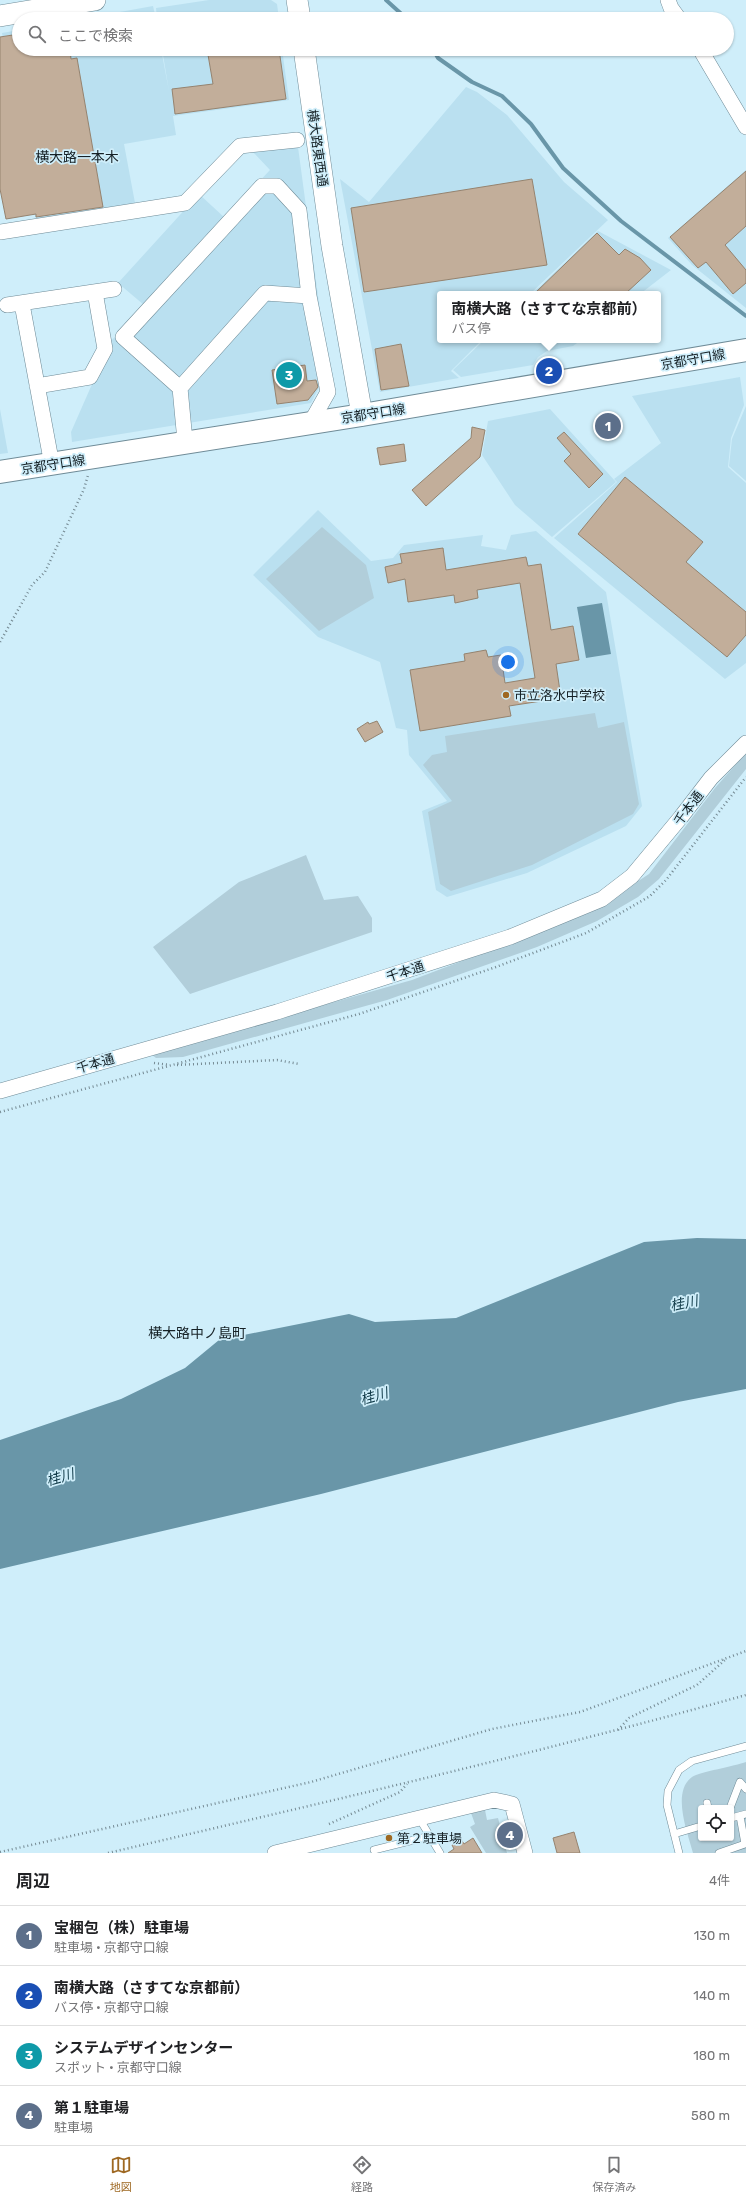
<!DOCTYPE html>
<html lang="ja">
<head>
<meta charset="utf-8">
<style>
  :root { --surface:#fff; --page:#f2f2f2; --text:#202124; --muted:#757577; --line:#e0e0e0; --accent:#9e6822 }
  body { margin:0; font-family:Rubik,"Noto Sans JP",sans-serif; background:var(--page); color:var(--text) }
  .controls { position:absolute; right:12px; bottom:12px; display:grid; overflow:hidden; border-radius:4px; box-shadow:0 1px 3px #0004 }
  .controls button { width:36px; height:36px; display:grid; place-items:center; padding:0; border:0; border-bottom:1px solid var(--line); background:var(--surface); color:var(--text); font:20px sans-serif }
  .you { position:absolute; left:508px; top:662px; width:14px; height:14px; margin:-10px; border:3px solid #fff; border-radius:50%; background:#1a73e8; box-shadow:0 0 0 6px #1a73e833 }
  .badge { display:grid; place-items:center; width:26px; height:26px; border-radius:50%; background:var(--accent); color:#fff; font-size:13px; font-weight:700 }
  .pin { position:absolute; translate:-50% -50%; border:2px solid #fff; box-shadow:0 1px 4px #0006 }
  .popup { position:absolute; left:437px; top:291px; width:224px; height:52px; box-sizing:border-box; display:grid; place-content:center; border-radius:4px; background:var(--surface); filter:drop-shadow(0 1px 3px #0005); font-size:13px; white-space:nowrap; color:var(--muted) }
  .popup b { font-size:15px; color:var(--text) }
  .popup::after { content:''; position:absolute; left:50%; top:100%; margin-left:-8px; border:8px solid transparent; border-top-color:var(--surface) }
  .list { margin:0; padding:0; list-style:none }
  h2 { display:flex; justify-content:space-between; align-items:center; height:52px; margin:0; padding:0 16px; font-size:17px }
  h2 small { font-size:13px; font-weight:400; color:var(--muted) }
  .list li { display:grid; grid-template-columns:26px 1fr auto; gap:12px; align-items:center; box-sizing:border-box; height:60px; padding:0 16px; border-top:1px solid var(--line) }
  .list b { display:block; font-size:15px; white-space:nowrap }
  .list p { margin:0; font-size:13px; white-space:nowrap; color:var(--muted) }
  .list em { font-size:13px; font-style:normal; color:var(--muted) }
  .icon { flex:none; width:22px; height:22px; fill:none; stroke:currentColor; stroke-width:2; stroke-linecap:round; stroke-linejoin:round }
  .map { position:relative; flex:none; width:746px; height:1853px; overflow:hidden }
  .search { position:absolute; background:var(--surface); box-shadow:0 1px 3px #0004; left:12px; right:12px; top:12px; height:44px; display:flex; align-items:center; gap:10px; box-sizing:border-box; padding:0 14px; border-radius:22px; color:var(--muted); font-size:15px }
  .sheet { height:292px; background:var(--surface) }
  nav { display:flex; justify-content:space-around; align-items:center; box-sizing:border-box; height:56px; border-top:1px solid var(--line); background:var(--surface); font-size:11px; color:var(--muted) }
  nav a { display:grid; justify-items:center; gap:2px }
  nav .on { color:var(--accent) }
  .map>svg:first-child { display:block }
</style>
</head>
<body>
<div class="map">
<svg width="746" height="1853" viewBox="0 0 746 1853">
  <rect width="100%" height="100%" fill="#cfeefa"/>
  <path fill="#bae0f0" d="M 209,0 L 271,0 L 277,4 L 279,19 L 157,19 L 156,8 Z
    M 153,6 L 156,19 L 81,19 Z
    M 19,30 L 19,49 L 161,49 L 169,91 L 162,49 L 282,49 L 289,100 L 173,116 L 176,135 L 124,144 L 135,203 L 36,220 L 2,33 Z
    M 466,87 L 477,92 L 507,115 L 564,182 L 608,220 L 530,294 L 440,294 L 440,340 L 482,340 L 451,371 L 459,378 L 380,392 L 340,179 L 369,202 Z
    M 298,147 L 328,370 L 311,403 L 72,442 L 71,432 L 111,341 L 144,305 L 118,283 L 199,194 L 225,218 L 270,170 L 252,151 Z
    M 746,170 L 746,308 L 692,265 L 668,238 Z
    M 598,231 L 671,270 L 640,294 L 532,294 Z
    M 484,340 L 581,340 L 573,346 L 547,351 L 538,357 L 533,365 L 461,377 L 453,370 Z
    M 740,377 L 744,405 L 731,438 L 728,467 L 746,483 L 746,663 L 725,679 L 554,538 L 617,482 L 614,479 L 661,443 L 632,396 Z
    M 746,406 L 746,481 L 729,466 L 732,439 Z
    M 0,409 L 8,453 L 0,454 Z
    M 550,409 L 616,482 L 552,537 L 515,505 L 482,455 L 488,421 Z
    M 318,510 L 371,561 L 393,558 L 404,545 L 483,535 L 481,546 L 506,550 L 511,535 L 536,531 L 606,592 L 642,806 L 626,826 L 527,873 L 447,897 L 436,890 L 422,811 L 447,801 L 409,755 L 407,730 L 396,728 L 380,662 L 318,637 L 253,575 Z"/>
  <path fill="#b1ceda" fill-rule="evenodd" d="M 322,527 L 366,565 L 374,598 L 319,631 L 266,579 Z
    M 595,713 L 598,728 L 624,722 L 639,804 L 633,814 L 532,865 L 451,891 L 440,884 L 428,812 L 452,801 L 423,765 L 432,755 L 447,752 L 445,736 Z
    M 746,753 L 746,769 L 659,879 L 638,897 L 597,921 L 537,947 L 387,1000 L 183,1057 L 156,1058 L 151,1054 L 412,980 L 591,912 L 649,874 L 715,788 Z
    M 306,855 L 324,900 L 358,896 L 372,918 L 372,932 L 190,994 L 153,947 L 239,882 Z
    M 746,1762 L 746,1853 L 693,1853 C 688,1834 671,1792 692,1777 C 700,1772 735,1766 746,1762 ZM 701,1808 L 731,1808 L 731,1838 L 701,1838 Z
    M 485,1810 L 487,1820 L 498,1818 L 507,1853 L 486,1853 L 470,1827 L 475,1824 L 471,1813 Z"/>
  <path fill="#6996a8" d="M 602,603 L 611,654 L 586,658 L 577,607 Z
    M 697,1238 L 746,1239 L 746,1389 L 678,1402 L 321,1494 L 0,1569 L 0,1440 L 121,1399 L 185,1368 L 219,1340 L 349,1314 L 375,1322 L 456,1318 L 644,1242 Z"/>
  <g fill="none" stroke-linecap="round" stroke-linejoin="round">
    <path stroke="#6996a8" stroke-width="4" d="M 386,0 L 407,19
      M 433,49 L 438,58 L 472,82 L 502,96 L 531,124 L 563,168 L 621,221 L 746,316"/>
  </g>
  <path fill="#c2ae9a" stroke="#95836f" d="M 19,34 L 19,49 L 70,49 L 71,59 L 77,58 L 103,207 L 36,217 L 36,214 L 6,219 L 0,189 L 0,37 Z
    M 207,49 L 279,49 L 286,99 L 175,114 L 172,89 L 213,84 Z
    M 746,171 L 746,226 L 725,245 L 746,270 L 746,283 L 733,294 L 706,262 L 698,268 L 670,237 Z
    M 532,179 L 547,265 L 364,292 L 351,208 Z
    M 597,233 L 619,255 L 625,249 L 640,258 L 651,270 L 625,294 L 534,294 Z
    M 401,344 L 409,386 L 381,390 L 375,349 Z
    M 305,365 L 307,381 L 316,380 L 318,387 L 308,400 L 277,404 L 272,370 Z
    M 472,427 L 485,430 L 480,457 L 426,506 L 412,490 L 471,438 Z
    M 564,432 L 603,474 L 589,488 L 564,461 L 571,454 L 557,438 Z
    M 404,444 L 406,461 L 380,465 L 377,448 Z
    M 625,477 L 703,542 L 686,562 L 746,612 L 746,635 L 727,657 L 578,534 Z
    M 443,548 L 446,570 L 526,557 L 528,566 L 541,564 L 551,630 L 573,626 L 579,660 L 556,664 L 561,698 L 509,706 L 511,716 L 420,731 L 410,670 L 465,661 L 464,654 L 486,650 L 488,657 L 501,655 L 505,683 L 535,678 L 520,583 L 477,590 L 478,598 L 455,603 L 454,595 L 408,602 L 405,579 L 388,583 L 385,567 L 402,563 L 400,554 Z
    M 377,721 L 383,732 L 365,742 L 357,729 L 368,722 L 369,724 Z
    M 574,1832 L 580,1853 L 557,1853 L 553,1838 Z
    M 473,1838 L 482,1853 L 448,1853 L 454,1849 L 452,1845 L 461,1839 L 464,1844 Z"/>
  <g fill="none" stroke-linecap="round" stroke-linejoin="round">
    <defs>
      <path id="lane" d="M 707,1803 L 708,1808
        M 730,1808 L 740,1782 L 746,1789
        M 419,1818 L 440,1853
        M 731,1818 L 746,1814
        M 674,1834 L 701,1826
        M 374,1850 L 430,1836
        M 679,1853 L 667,1805 L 668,1791 L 679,1770 L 692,1761 L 746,1746
        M 719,1853 L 745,1844 L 740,1816"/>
      <path id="street" d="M 668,0 L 671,8 L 679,19
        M 700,49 L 746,127
        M 0,232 L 185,203 L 240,146 L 297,140
        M 22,304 L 52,465
        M 7,305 L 114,289
        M 37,386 L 90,377 L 105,349 L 95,292
        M 180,388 L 265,293 L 309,296 L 328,392 L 311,422
        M 185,441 L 180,388 L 123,337 L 262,186 L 277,186 L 299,210 L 309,296
        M 0,1091 L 277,1012 L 510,937 L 602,899 L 632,876 L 681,817 L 711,778 L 746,743
        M 275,1853 L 494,1800 L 512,1804 L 525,1853"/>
      <path id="secondary" d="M 297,0 L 300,19
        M 0,16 L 95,0
        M 304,49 L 332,246 L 362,415"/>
      <path id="primary" d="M 0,472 L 362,415 L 746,350"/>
    </defs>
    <use href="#lane" stroke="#6f8b97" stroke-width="8"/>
    <use href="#street" stroke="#6f8b97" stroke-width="16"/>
    <use href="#secondary" stroke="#6f8b97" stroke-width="22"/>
    <use href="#primary" stroke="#6f8b97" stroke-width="24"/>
    <path stroke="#758a93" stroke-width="2.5" stroke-dasharray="1 3" stroke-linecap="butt" d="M 0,642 L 32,585 L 45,572 L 84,489 L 88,475
      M 154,1063 L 170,1065
      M 177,1065 L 277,1060 L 299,1064
      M 0,1112 L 359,1014 L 496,967 L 586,933 L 650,896 L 666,880 L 746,777
      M 618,1730 L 629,1718 L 697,1685 L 726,1659
      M 329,1824 L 400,1792 L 407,1784
      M 0,1852 L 311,1782 L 492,1729 L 580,1712 L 746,1651
      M 108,1853 C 322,1803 535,1754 746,1695"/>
    <use href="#lane" stroke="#fff" stroke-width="7"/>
    <use href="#street" stroke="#fff" stroke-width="15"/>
    <use href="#secondary" stroke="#fff" stroke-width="21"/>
    <use href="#primary" stroke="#fff" stroke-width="22"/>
  </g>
  <g fill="#9e6822" stroke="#cfeefa" stroke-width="1.5">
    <circle cx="506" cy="695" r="4"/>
    <circle cx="389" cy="1838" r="4"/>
  </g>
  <g text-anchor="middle" stroke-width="3.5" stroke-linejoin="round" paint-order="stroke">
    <g font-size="13" fill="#162126" stroke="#cfeefa">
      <text transform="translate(318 148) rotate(82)" y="5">横大路東西通</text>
      <text transform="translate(693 359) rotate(-10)" y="5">京都守口線</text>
      <text transform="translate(373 413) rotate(-9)" y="5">京都守口線</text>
      <text transform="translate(53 464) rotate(-9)" y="5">京都守口線</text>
      <text transform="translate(688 808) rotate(-53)" y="5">千本通</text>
      <text transform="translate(405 971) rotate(-18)" y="5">千本通</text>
      <text transform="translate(95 1063) rotate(-16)" y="5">千本通</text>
    </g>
    <g font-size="13" fill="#162126" stroke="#cfeefa" text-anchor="start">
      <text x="514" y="700">市立洛水中学校</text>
      <text x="397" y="1843">第２駐車場</text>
    </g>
    <g font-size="14" fill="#162126" stroke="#cfeefa">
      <text x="77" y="162">横大路一本木</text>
      <text x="197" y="1338">横大路中ノ島町</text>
    </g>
    <g font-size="14" font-style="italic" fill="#123c4a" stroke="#cfeefa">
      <text transform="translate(684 1303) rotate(-12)" y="5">桂川</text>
      <text transform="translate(374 1396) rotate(-16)" y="5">桂川</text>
      <text transform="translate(60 1477) rotate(-16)" y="5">桂川</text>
    </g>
  </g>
</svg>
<div class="controls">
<button><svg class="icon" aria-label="locate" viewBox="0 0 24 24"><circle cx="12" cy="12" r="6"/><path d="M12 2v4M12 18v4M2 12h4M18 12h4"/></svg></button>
</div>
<div class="you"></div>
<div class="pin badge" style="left:608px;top:426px;background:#5c6f8a">1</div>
<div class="pin badge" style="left:549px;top:371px;background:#1a4fb4">2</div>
<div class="popup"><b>南横大路（さすてな京都前）</b>バス停</div>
<div class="pin badge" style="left:289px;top:375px;background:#0f9aa8">3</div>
<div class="pin badge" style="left:510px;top:1835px;background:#5c6f8a">4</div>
<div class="search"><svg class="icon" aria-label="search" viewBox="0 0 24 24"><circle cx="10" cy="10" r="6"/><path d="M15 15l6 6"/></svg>ここで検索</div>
</div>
<section class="sheet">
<h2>周辺<small>4件</small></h2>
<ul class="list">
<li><span class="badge" style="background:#5c6f8a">1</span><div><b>宝梱包（株）駐車場</b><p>駐車場 · 京都守口線</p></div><em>130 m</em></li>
<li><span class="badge" style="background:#1a4fb4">2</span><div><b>南横大路（さすてな京都前）</b><p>バス停 · 京都守口線</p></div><em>140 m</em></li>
<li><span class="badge" style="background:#0f9aa8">3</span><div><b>システムデザインセンター</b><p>スポット · 京都守口線</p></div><em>180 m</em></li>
<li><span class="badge" style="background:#5c6f8a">4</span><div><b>第１駐車場</b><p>駐車場</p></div><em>580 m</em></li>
</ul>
</section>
<nav>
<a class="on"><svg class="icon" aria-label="map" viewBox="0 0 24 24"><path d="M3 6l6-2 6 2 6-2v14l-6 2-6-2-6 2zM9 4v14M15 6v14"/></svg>地図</a>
<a><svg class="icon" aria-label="directions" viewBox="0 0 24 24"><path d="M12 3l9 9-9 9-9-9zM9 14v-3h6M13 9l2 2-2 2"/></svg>経路</a>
<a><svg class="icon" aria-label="saved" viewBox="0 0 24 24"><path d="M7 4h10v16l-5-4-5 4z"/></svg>保存済み</a>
</nav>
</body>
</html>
